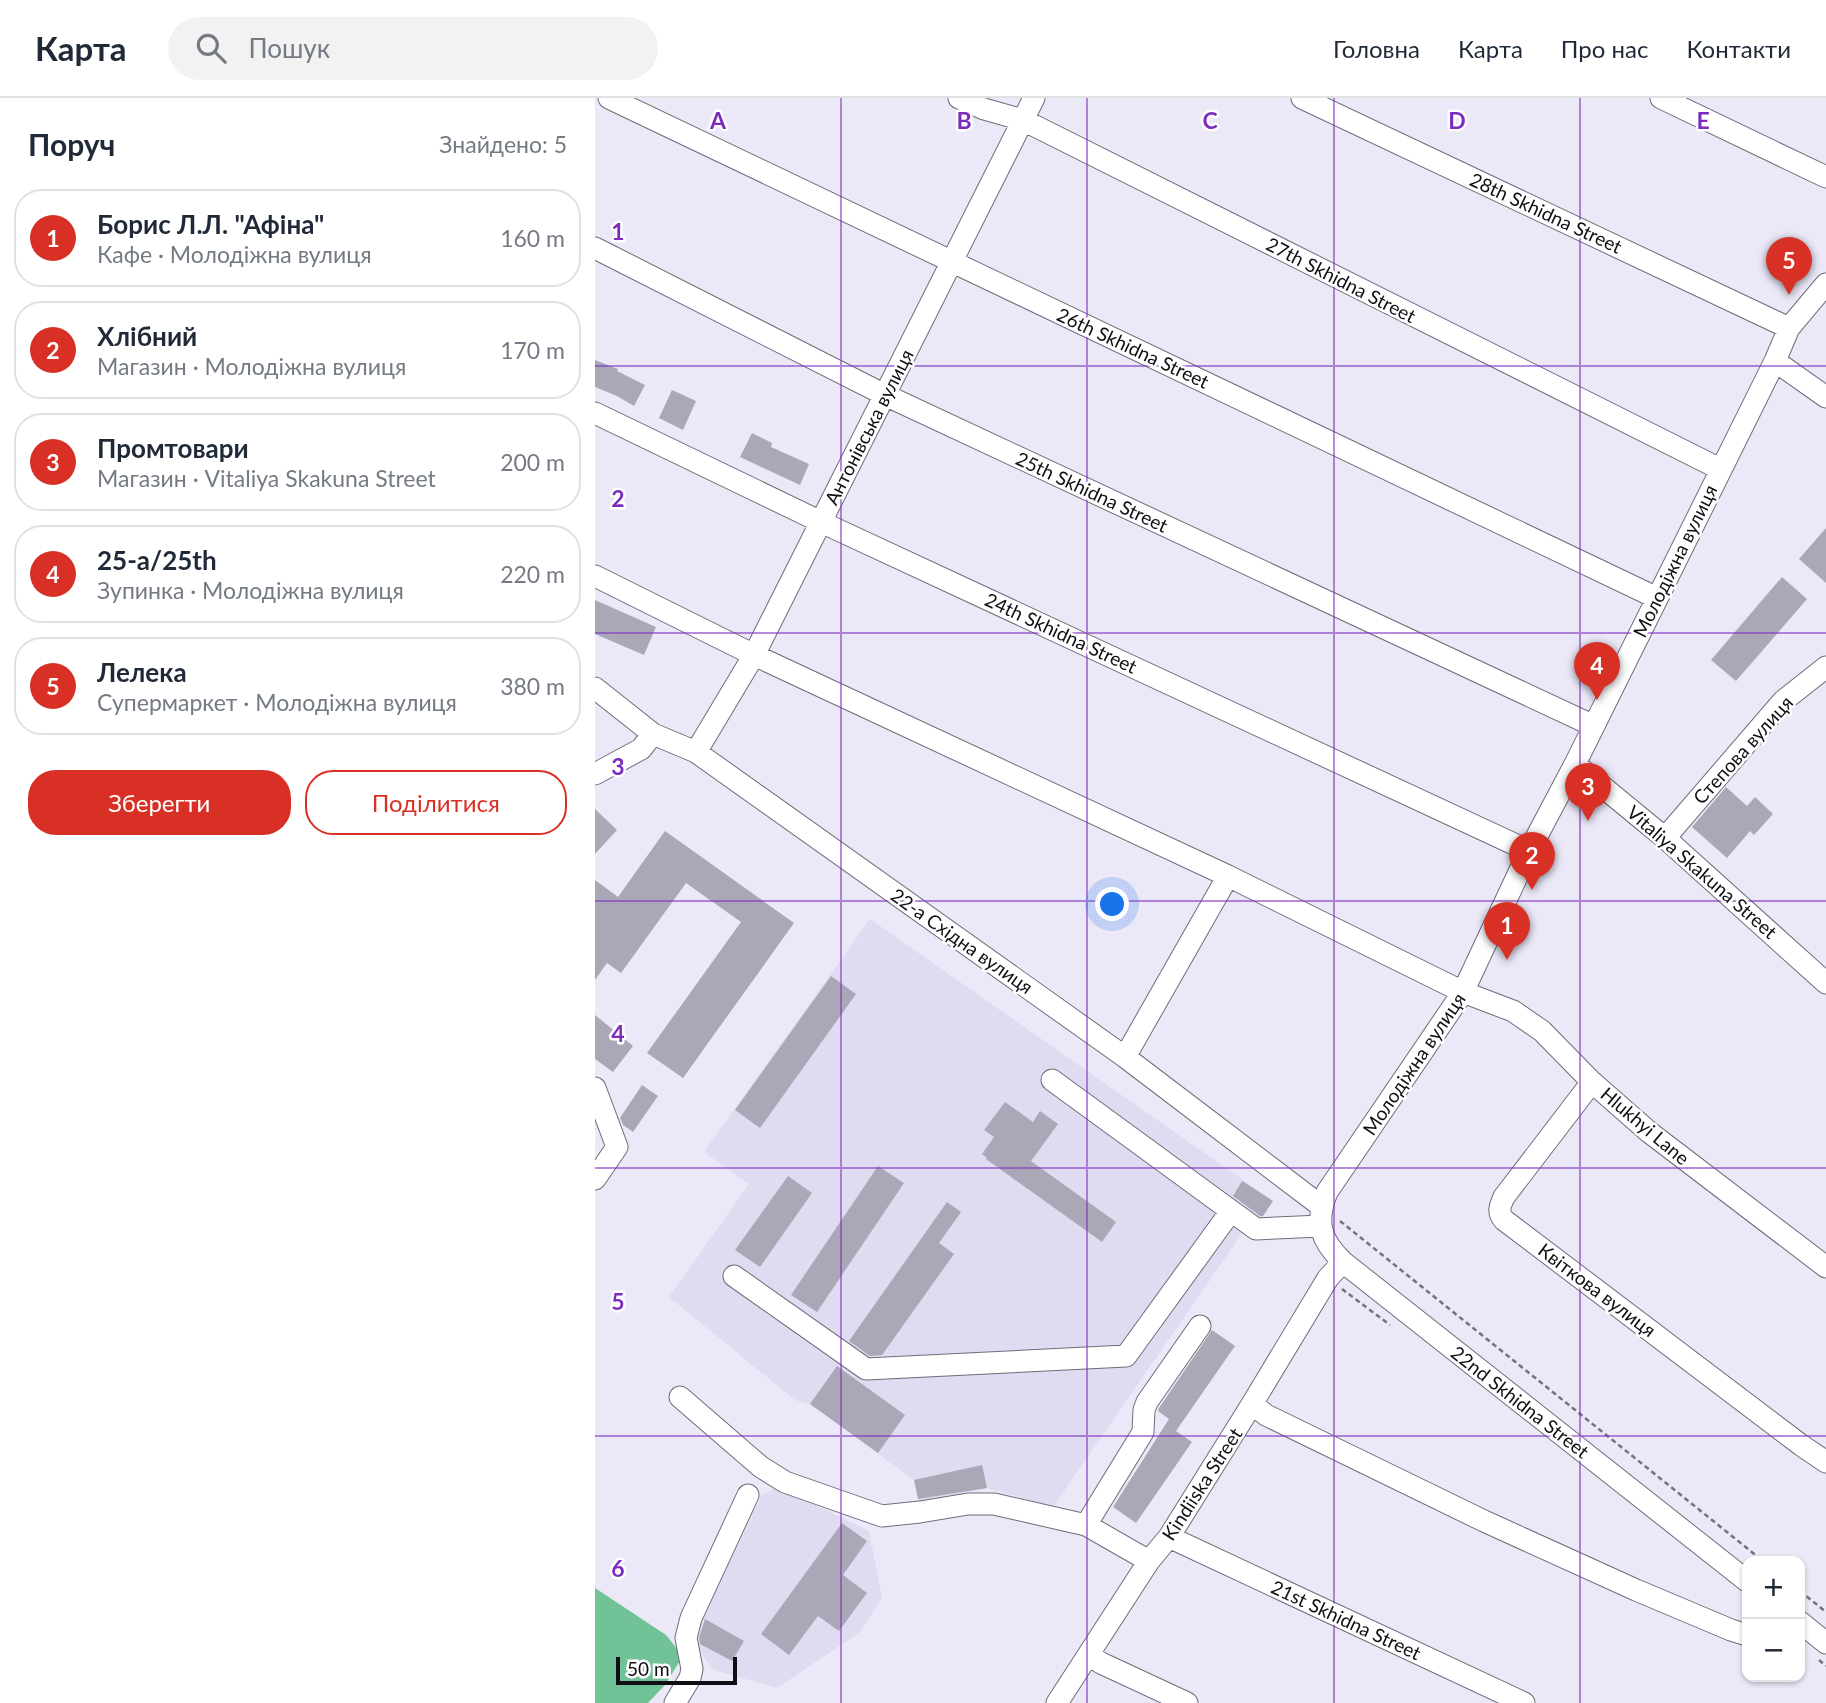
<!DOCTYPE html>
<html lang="uk">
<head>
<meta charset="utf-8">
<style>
  :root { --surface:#fff; --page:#f2f2f3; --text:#1f2937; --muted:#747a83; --line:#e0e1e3; --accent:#d93025 }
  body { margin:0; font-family:Lato,sans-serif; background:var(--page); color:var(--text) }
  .controls { position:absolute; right:21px; bottom:21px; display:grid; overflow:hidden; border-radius:14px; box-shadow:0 2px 5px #0004 }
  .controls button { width:63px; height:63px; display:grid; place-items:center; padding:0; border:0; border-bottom:2px solid var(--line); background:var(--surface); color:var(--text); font:35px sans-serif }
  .scale { position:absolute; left:21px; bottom:18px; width:121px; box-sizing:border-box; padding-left:7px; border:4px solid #100f14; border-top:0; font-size:19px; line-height:24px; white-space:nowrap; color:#100f14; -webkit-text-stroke:5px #fff; paint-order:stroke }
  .you { position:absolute; left:518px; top:807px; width:24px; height:24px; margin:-18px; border:5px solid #fff; border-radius:50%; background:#1a73e8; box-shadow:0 0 0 10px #1a73e833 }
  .badge { display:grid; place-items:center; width:46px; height:46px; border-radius:50%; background:var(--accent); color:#fff; font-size:23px; font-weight:700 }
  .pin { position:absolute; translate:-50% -58px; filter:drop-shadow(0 2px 4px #0008) }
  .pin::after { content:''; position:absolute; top:37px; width:24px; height:21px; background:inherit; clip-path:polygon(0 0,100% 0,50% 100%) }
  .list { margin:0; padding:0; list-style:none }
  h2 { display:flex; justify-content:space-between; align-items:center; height:91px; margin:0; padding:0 28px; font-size:30px }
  h2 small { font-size:23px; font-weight:400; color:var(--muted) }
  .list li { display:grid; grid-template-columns:46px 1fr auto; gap:21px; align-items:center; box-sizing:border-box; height:98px; margin:0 14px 14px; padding:0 14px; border:2px solid var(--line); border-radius:28px }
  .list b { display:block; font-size:26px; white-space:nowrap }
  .list p { margin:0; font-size:23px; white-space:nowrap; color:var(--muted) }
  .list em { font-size:23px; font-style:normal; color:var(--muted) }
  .actions { display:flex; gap:14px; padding:21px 28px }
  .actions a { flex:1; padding:16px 0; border:2px solid var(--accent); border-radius:28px; text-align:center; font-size:24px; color:var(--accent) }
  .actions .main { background:var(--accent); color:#fff }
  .icon { flex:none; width:38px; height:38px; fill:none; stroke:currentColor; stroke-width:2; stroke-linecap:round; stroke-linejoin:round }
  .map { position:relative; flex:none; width:1231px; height:1605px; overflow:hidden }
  header { display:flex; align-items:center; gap:42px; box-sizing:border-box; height:98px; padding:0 35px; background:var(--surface); border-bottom:2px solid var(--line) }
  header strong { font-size:33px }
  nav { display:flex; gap:38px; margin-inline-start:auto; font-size:24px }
  .search { width:490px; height:63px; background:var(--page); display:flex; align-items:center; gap:18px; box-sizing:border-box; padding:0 24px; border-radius:38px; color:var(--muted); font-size:26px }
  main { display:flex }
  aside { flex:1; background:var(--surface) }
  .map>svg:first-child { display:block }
</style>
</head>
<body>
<header>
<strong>Карта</strong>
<div class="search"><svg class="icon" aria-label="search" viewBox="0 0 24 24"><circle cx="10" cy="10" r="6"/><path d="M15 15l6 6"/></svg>Пошук</div>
<nav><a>Головна</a><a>Карта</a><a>Про нас</a><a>Контакти</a></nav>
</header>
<main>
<aside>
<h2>Поруч<small>Знайдено: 5</small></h2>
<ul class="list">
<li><span class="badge">1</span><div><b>Борис Л.Л. &quot;Афіна&quot;</b><p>Кафе · Молодіжна вулиця</p></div><em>160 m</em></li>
<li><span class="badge">2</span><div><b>Хлібний</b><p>Магазин · Молодіжна вулиця</p></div><em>170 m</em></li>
<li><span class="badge">3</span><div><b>Промтовари</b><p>Магазин · Vitaliya Skakuna Street</p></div><em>200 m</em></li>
<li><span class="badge">4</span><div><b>25-а/25th</b><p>Зупинка · Молодіжна вулиця</p></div><em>220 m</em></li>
<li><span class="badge">5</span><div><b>Лелека</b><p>Супермаркет · Молодіжна вулиця</p></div><em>380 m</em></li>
</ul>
<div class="actions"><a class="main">Зберегти</a><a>Поділитися</a></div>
</aside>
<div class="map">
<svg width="1231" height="1605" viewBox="0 0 1231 1605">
  <rect width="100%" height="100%" fill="#ebe8f8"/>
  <path fill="#dfdbf1" d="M 275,821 L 678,1103 L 664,1124 L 648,1134 L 458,1409 L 392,1390 L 324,1405 L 319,1382 L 215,1306 L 200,1302 L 74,1199 L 154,1086 L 109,1054 Z
    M 183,1389 L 274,1433 L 287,1500 L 265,1534 L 182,1590 L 119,1572 L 96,1541 L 108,1520 L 167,1397 Z"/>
  <path fill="#72c298" d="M 0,1490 L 71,1537 L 83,1552 L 86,1561 L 70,1587 L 53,1605 L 0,1605 Z"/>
  <path fill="#aaa8b7" d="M 0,262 L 23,271 L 22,273 L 50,287 L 39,308 L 22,298 L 0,289 Z
    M 77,292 L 101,303 L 88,332 L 64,320 Z
    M 157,335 L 177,345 L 176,349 L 214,366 L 205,387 L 145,359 Z
    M 1231,430 L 1231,485 L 1204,461 Z
    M 1187,479 L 1212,501 L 1141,583 L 1116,562 Z
    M 0,502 L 61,529 L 49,557 L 0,536 Z
    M 1131,689 L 1152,708 L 1160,699 L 1178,716 L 1159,737 L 1155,733 L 1132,760 L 1097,729 Z
    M 0,711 L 22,732 L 0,756 Z
    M 70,733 L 199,825 L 88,980 L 52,955 L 146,824 L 91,785 L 26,875 L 12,865 L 0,882 L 0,782 L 23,799 Z
    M 236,878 L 261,896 L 165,1030 L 140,1012 Z
    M 0,917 L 38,948 L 18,974 L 0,961 Z
    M 47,987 L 63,998 L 38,1034 L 28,1027 L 25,1020 Z
    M 410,1004 L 438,1024 L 445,1013 L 463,1026 L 436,1063 L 521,1124 L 507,1144 L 391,1061 L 392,1060 L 387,1056 L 399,1039 L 389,1032 Z
    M 283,1068 L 309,1085 L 222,1214 L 196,1197 Z
    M 193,1078 L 217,1095 L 165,1169 L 140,1152 Z
    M 647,1083 L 678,1103 L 668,1118 L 665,1118 L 638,1098 Z
    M 352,1104 L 366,1114 L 344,1145 L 359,1156 L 287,1257 L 275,1258 L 254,1243 Z
    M 617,1232 L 640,1248 L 581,1333 L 597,1344 L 541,1425 L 518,1409 L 574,1321 L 563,1313 L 564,1310 Z
    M 242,1268 L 310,1317 L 283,1355 L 215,1306 Z
    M 387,1367 L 392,1390 L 323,1401 L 319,1382 Z
    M 247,1425 L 272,1443 L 248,1477 L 272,1495 L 244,1533 L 223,1518 L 194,1557 L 166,1536 Z
    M 110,1521 L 149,1543 L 137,1563 L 105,1546 L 104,1540 Z"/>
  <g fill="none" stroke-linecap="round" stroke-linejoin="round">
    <defs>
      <path id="minor" d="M 14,0 L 1062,500
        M 364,0 L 389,11 L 428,22 L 1125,371
        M 707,0 L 1194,230
        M 1066,0 L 1231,79
        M 0,150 L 290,297 L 999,628
        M 1180,263 L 1231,299
        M 0,315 L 226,424 L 934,753
        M 0,478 L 159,557 L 633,778 L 868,894 L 918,913 L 947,933 L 997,984 L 1054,1034 L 1231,1169
        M 0,590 L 58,636 L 101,654 L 530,959 L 726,1108
        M 101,654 L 159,557 L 439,0
        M 980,666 L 1070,740 L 1231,885
        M 0,676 L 46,651 L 58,636
        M 1070,740 L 1188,603 L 1231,569
        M 530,959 L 633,778
        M 457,982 L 661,1131 L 726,1128
        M 997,984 L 909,1099 C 905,1108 902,1114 909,1122 L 1206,1347 L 1231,1364
        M 0,990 L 22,1049 L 0,1081
        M 139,1178 L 271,1271 L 531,1258 L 636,1113
        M 85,1299 L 166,1369 L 190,1384 L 287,1418 L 325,1414 L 373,1406 L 399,1406 L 491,1427 L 554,1463
        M 657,1306 L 671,1317 L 889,1423 L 1041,1492 L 1136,1532 L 1152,1537
        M 491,1427 L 548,1334 L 549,1312 L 552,1304 L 605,1228
        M 574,1439 L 929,1605
        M 1152,1483 L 748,1164 C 725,1142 720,1124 732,1094 L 868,894 L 934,753 L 980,666 L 1180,263 L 1194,230 L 1231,186
        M 1205,1524 L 1231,1545
        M 494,1557 L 506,1565 L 592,1605
        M 80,1605 L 95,1580 L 97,1571 L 91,1540 L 96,1520 L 153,1397
        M 462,1605 L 554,1463 L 574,1439 L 657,1306 L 733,1180 L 748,1164"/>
    </defs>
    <use href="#minor" stroke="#6e6c7a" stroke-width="23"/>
    <path stroke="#74727c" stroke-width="2.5" stroke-dasharray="5 3.5" stroke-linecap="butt" d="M 745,1123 L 1168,1463
      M 747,1191 L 795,1227
      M 1205,1493 L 1231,1514
      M 1224,1562 L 1231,1568"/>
    <use href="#minor" stroke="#fff" stroke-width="21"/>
  </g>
  <path fill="none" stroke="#7b2cbf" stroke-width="2" stroke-opacity="0.55" d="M 246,0 L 246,1605M 492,0 L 492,1605M 739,0 L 739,1605M 985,0 L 985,1605M 0,268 L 1231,268M 0,535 L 1231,535M 0,803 L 1231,803M 0,1070 L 1231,1070M 0,1338 L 1231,1338"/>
  <g text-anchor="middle" stroke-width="5" stroke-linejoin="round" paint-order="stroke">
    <g font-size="19" fill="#100f14" stroke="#fff">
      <text transform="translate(951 115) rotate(25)" y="7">28th Skhidna Street</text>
      <text transform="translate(746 182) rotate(27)" y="7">27th Skhidna Street</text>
      <text transform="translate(538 250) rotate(25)" y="7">26th Skhidna Street</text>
      <text transform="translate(274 329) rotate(-63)" y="7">Антонівська вулиця</text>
      <text transform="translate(497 394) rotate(25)" y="7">25th Skhidna Street</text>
      <text transform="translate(1080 463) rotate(-64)" y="7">Молодіжна вулиця</text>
      <text transform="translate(466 535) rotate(25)" y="7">24th Skhidna Street</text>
      <text transform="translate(1148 652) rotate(-48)" y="7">Степова вулиця</text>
      <text transform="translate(1107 774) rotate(41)" y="7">Vitaliya Skakuna Street</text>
      <text transform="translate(367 843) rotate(35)" y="7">22-а Східна вулиця</text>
      <text transform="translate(819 966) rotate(-56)" y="7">Молодіжна вулиця</text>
      <text transform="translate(1050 1028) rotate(40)" y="7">Hlukhyi Lane</text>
      <text transform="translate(1002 1192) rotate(37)" y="7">Квіткова вулиця</text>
      <text transform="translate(925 1304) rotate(38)" y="7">22nd Skhidna Street</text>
      <text transform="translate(607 1386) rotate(-57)" y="7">Kindiiska Street</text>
      <text transform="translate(751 1522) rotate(25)" y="7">21st Skhidna Street</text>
    </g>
  </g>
  <g font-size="23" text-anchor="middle" font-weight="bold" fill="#7b2cbf" stroke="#fff" stroke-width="5" stroke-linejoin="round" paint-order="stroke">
    <text x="123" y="31">A</text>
    <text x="369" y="31">B</text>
    <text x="615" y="31">C</text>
    <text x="862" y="31">D</text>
    <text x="1108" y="31">E</text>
    <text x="23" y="142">1</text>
    <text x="23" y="409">2</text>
    <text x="23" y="677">3</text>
    <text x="23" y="944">4</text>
    <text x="23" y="1212">5</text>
    <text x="23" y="1479">6</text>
  </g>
</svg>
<div class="controls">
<button>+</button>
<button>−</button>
</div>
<div class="scale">50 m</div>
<div class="you"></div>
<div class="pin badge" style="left:912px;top:862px">1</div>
<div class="pin badge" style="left:937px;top:792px">2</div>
<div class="pin badge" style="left:993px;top:723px">3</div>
<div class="pin badge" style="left:1002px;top:602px">4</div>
<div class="pin badge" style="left:1194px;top:197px">5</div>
</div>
</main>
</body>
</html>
